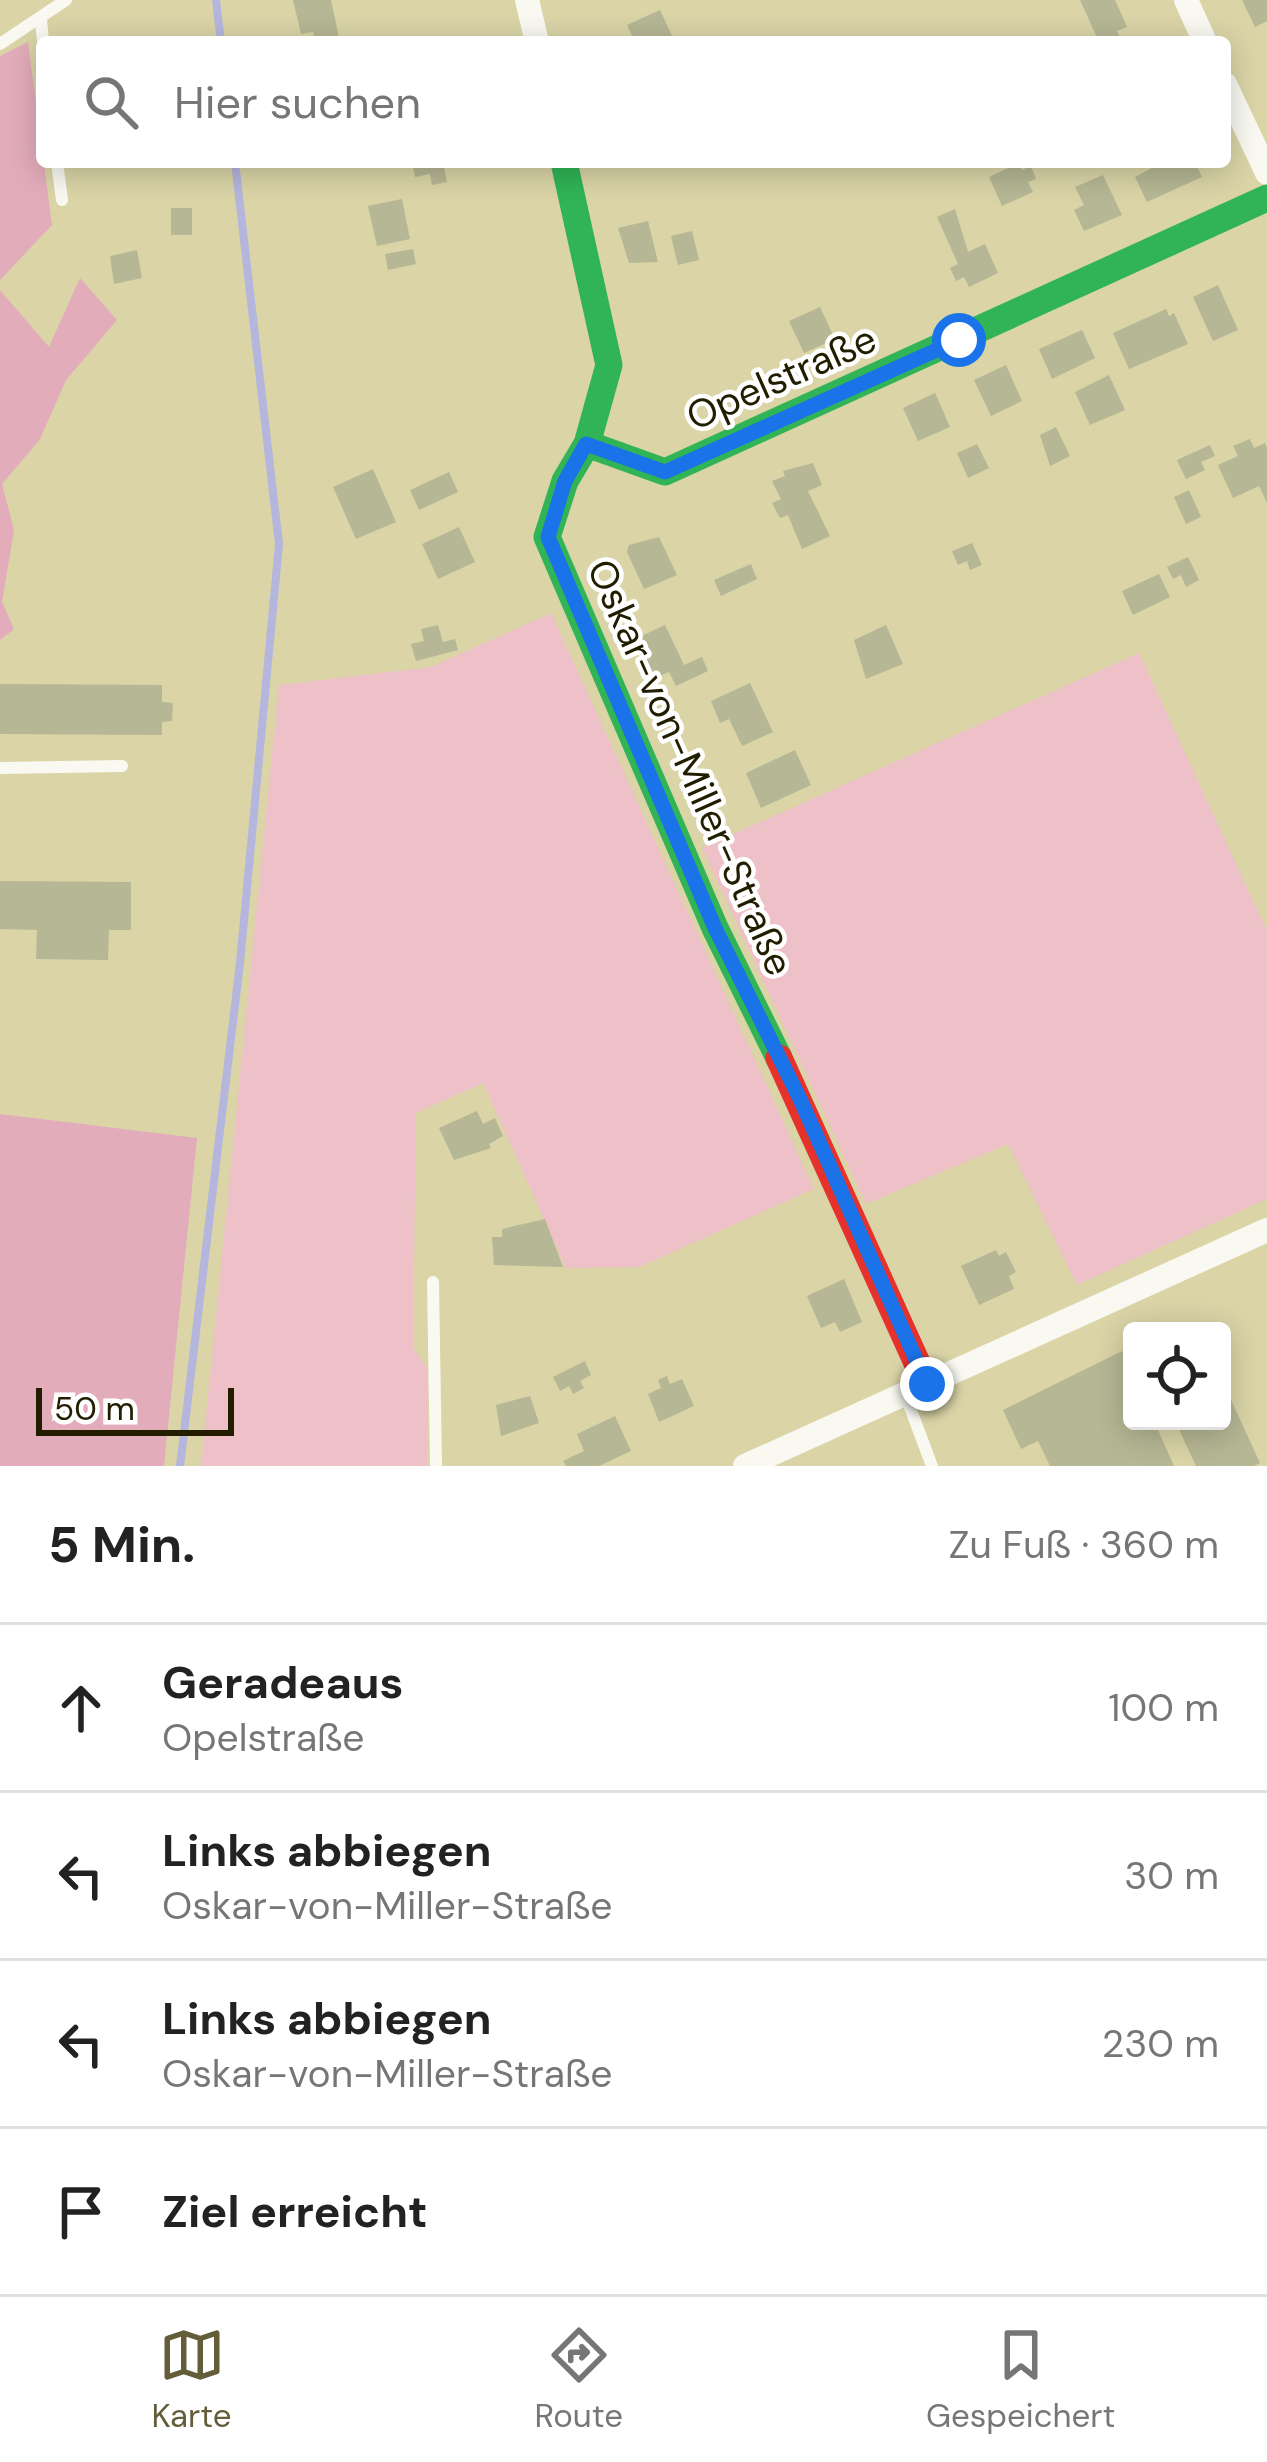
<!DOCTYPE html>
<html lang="de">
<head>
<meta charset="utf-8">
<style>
  :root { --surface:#fff; --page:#f2f2f2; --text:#222; --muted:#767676; --line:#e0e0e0; --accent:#635d3a }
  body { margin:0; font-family:"DM Sans",sans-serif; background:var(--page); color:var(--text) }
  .controls { position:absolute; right:36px; bottom:36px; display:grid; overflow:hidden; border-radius:12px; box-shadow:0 6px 30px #0003 }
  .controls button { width:108px; height:108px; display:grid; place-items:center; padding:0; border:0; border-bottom:3px solid var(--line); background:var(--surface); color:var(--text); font:60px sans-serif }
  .scale { position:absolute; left:36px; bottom:30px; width:198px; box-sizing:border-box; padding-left:12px; border:6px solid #231d00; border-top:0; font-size:33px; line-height:42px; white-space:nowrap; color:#231d00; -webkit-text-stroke:9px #fff; paint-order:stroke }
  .stop { position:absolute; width:36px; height:36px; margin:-27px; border:9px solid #1a73e8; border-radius:50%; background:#fff }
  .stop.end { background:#1a73e8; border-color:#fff; box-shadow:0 3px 12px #0008 }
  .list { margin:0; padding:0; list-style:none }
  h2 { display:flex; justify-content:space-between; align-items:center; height:156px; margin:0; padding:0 48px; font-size:51px }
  h2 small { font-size:39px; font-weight:400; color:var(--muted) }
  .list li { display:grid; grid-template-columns:78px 1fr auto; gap:36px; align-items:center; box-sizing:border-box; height:168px; padding:0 48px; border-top:3px solid var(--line) }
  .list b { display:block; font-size:45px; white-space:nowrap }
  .list p { margin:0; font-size:39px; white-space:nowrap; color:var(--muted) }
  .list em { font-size:39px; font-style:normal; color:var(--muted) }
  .icon { flex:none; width:66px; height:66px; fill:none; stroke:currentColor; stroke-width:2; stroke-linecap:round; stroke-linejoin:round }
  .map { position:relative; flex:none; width:1267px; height:1466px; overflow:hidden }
  .search { position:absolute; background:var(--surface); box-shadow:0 6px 30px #0003; left:36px; right:36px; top:36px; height:132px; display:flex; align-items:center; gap:30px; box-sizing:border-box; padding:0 42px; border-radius:12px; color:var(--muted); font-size:45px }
  .sheet { height:828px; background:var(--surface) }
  nav { display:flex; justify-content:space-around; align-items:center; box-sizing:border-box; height:168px; border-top:3px solid var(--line); background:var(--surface); font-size:33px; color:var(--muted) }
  nav a { display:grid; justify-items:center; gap:6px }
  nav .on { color:var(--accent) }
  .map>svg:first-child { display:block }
</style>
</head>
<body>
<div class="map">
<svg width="1267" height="1466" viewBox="0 0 1267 1466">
  <rect width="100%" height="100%" fill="#dad4a7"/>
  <path fill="#edc1c7" d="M 551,613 L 814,1189 L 639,1267 L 566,1268 L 483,1083 L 416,1113 L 413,1348 L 427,1367 L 427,1466 L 201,1466 L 279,685 L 431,667 Z
    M 1139,653 L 1267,931 L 1267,1199 L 1077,1285 L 1008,1144 L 866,1204 L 702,848 Z"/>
  <path fill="#e3acbb" d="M 28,42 L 52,225 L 0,280 L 0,56 Z
    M 80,278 L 117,320 L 66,380 L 40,439 L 2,484 L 14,530 L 2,602 L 14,629 L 0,640 L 0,290 L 49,347 Z
    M 0,1114 L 197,1138 L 164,1466 L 0,1466 Z"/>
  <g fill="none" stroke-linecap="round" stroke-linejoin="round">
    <path stroke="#b4b6de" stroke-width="8" d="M 216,0 L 221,42
      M 180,1466 L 240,963 L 279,544 L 235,162"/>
  </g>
  <path fill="#b6b794" d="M 293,0 L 331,0 L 340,42 L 315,42 L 313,32 L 301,34 Z
    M 1080,0 L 1115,0 L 1127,27 L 1117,31 L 1121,40 L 1099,42 Z
    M 1242,0 L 1267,0 L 1267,21 L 1255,27 Z
    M 660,10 L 675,42 L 635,42 L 627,25 Z
    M 412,162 L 443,162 L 447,182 L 432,185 L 430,174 L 415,177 Z
    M 1163,162 L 1195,162 L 1202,177 L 1147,202 L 1135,177 Z
    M 1019,163 L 1022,170 L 1031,166 L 1036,179 L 1028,182 L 1033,192 L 1002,206 L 989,177 Z
    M 1103,175 L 1122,215 L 1084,231 L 1074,210 L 1084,205 L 1075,187 Z
    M 402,199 L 410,239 L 377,246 L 368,206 Z
    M 171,208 L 192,208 L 192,235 L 171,235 Z
    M 955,209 L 968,252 L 985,244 L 998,273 L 969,287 L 964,277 L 956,281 L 950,268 L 958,264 L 937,217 Z
    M 648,221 L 658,262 L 629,263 L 618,228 Z
    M 692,231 L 699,260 L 678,265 L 671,236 Z
    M 413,249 L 416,264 L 388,270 L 385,254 Z
    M 137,250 L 142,278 L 114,284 L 110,256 Z
    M 1218,285 L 1238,330 L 1213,341 L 1193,297 Z
    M 820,307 L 835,339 L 804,353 L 789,321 Z
    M 1166,309 L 1169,316 L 1174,313 L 1188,344 L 1129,369 L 1113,333 Z
    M 1082,330 L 1095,358 L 1052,379 L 1039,349 Z
    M 1006,365 L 1022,401 L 991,416 L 974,380 Z
    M 1109,375 L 1125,410 L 1090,425 L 1075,392 Z
    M 935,393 L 950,427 L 918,441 L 903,408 Z
    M 1056,427 L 1070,456 L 1050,466 L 1040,435 Z
    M 1250,439 L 1254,448 L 1265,443 L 1267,448 L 1267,503 L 1259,486 L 1233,498 L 1218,465 L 1238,456 L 1233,446 Z
    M 977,444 L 989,468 L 968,478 L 957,453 Z
    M 1210,445 L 1215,456 L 1201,462 L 1205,470 L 1186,479 L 1177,460 Z
    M 813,463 L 822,485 L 808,491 L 830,536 L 802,549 L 788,515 L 780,518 L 772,503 L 781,499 L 772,481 L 785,476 L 783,471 Z
    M 373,469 L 396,522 L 356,539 L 333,487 Z
    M 449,472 L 458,492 L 419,510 L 410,490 Z
    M 1189,490 L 1201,517 L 1186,524 L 1174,497 Z
    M 459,527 L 475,562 L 438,579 L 422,544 Z
    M 659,537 L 677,575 L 644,589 L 627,552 L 629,545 Z
    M 972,543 L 982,565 L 970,570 L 967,561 L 958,565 L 952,551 Z
    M 1188,557 L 1199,580 L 1186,587 L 1181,575 L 1173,579 L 1167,567 Z
    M 751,564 L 757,579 L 721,596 L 714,580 Z
    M 1159,574 L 1170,597 L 1133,615 L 1122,591 Z
    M 438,625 L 443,642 L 455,639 L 458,650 L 416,661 L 411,644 L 424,641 L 421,629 Z
    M 665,625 L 684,665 L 702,657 L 708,671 L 676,686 L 669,672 L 651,680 L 633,640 Z
    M 886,625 L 903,664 L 866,679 L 854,640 Z
    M 750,683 L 773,732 L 742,746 L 729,719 L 720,723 L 711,701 Z
    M 0,684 L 162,685 L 162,702 L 173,703 L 172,721 L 162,722 L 162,735 L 0,734 Z
    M 795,750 L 811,785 L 761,808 L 746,773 Z
    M 0,881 L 131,882 L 131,930 L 109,930 L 108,960 L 36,959 L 37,930 L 0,929 Z
    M 477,1111 L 483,1124 L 495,1118 L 503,1136 L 489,1144 L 491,1148 L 454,1160 L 439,1128 Z
    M 545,1219 L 563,1267 L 494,1265 L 492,1237 L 502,1237 L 502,1229 Z
    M 996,1250 L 999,1256 L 1006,1252 L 1016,1272 L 1009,1276 L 1014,1289 L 979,1305 L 961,1266 Z
    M 844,1279 L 862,1322 L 840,1332 L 835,1322 L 821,1328 L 807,1296 Z
    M 1122,1351 L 1132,1374 L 1132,1421 L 1154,1421 L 1174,1466 L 1050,1466 L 1038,1441 L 1021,1449 L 1003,1410 Z
    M 585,1361 L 591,1375 L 580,1381 L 584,1388 L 573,1394 L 569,1386 L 560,1391 L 553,1377 Z
    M 667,1376 L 670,1384 L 682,1379 L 694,1406 L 659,1422 L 648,1394 L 661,1388 L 658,1380 Z
    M 1222,1380 L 1260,1463 L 1254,1466 L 1196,1466 L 1175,1421 L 1222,1421 Z
    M 530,1396 L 539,1423 L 501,1436 L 496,1405 Z
    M 615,1416 L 631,1451 L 599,1466 L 566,1466 L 563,1461 L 584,1451 L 577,1434 Z"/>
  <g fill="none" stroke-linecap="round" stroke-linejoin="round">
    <path stroke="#f9f9f2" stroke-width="12" d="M 41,19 L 43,42
      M 0,44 L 66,0
      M 57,162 L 62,200
      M 0,768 L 122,766
      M 433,1282 L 436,1466
      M 905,1394 L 932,1466"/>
    <path stroke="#f9f9f2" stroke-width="24" d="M 527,0 L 537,42
      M 1186,0 L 1205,42
      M 1225,84 L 1267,173
      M 745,1466 L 1267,1230"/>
    <path stroke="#30b455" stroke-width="27" d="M 564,162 L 609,365 L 587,444 L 565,481 L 547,537 L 715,928 L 779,1058
      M 587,444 L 665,472 L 1267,198"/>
    <path stroke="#e5322d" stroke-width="27" d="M 779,1058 L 927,1385"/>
  </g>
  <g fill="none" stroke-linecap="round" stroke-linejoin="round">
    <path stroke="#1a73e8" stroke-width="15" d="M 927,1384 L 800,1099 L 715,928 L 548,537 L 565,481 L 586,444 L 665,472 L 959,340"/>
  </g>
  <g text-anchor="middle" stroke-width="9" stroke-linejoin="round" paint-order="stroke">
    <g font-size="39" fill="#231d00" stroke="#fff">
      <text transform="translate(781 377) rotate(-24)" y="14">Opelstraße</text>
      <text transform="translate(691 767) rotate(66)" y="14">Oskar-von-Miller-Straße</text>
    </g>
  </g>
</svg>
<div class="controls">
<button><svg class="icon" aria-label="locate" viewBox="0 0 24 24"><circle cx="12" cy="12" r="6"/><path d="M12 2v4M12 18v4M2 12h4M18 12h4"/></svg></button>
</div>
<div class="scale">50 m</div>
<div class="stop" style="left:959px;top:340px"></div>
<div class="stop end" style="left:927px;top:1384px"></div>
<div class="search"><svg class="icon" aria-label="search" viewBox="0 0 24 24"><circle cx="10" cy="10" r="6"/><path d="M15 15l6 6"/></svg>Hier suchen</div>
</div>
<section class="sheet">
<h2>5 Min.<small>Zu Fuß · 360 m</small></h2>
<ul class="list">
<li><svg class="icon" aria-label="ahead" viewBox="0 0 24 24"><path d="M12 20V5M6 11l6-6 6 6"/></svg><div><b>Geradeaus</b><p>Opelstraße</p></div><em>100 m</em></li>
<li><svg class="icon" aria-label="left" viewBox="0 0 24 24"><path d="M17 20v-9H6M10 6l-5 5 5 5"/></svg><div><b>Links abbiegen</b><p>Oskar-von-Miller-Straße</p></div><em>30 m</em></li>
<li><svg class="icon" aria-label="left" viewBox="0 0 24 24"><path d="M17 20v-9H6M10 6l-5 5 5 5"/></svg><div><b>Links abbiegen</b><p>Oskar-von-Miller-Straße</p></div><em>230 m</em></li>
<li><svg class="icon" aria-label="arrive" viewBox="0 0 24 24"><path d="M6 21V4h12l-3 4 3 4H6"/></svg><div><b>Ziel erreicht</b></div></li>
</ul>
</section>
<nav>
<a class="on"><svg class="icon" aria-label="map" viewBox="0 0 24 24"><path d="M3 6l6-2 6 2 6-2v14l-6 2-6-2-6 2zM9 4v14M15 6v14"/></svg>Karte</a>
<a><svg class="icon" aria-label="directions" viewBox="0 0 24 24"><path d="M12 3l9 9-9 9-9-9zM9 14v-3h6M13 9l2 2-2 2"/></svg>Route</a>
<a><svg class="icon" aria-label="saved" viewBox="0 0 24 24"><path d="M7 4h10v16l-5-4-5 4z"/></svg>Gespeichert</a>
</nav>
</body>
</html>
